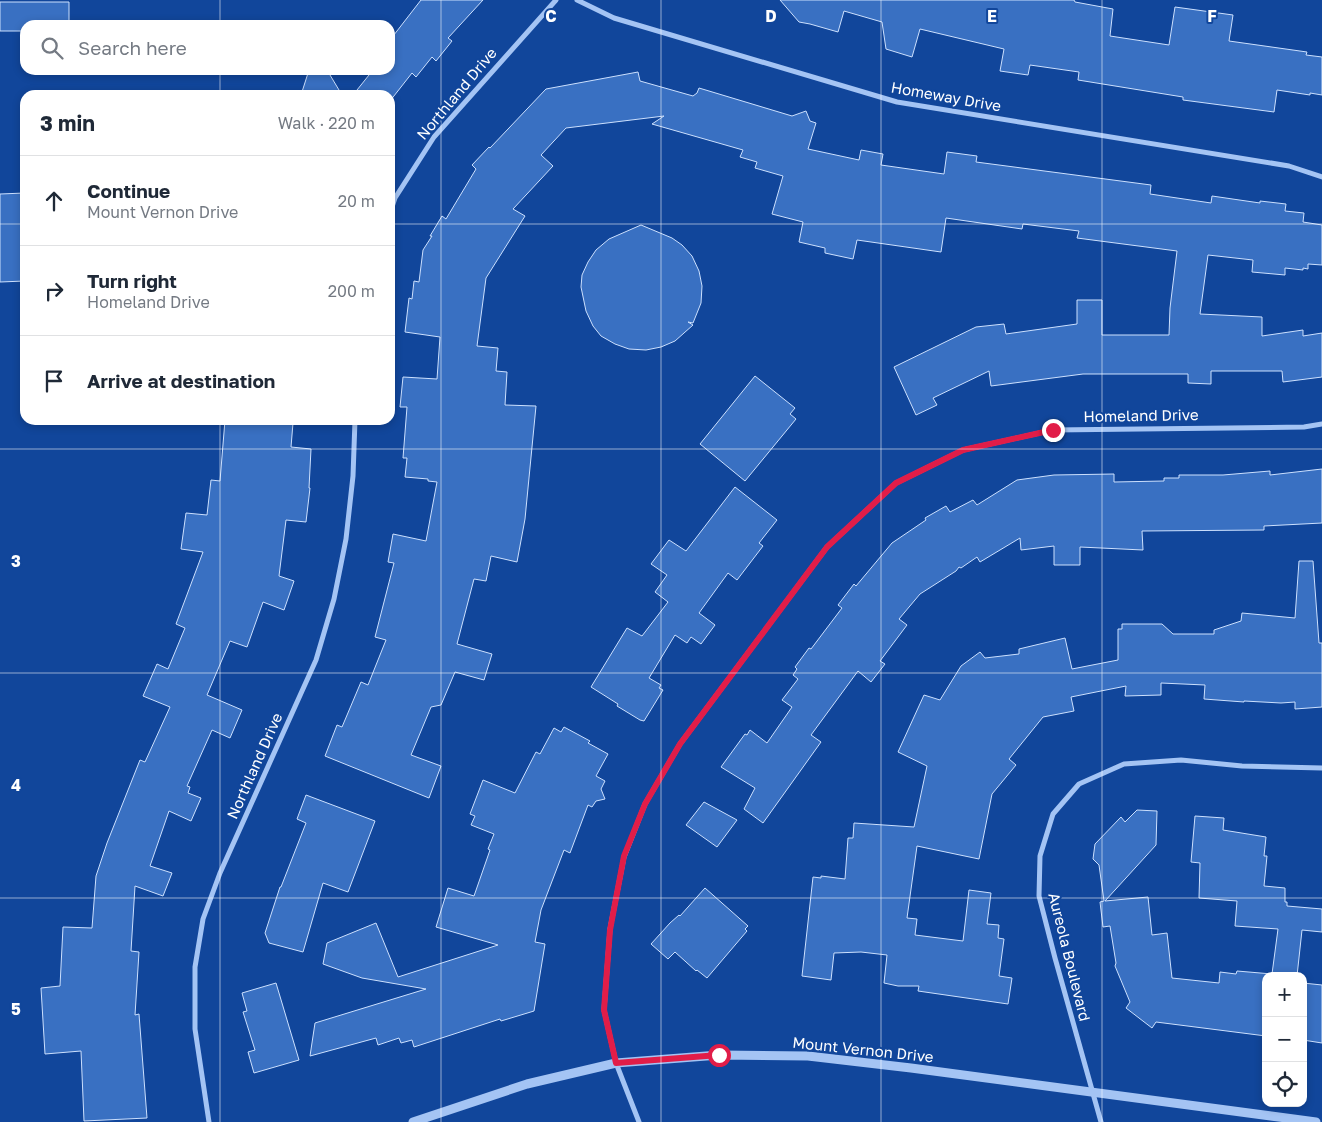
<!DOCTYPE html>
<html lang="en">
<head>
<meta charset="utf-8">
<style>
  :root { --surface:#fff; --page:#f6f6f7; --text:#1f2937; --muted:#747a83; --line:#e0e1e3 }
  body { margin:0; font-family:"Golos Text",sans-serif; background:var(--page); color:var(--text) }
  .controls { position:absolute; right:15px; bottom:15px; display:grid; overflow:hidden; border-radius:10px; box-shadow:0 2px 8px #0003 }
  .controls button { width:45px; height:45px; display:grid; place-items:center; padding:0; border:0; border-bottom:1px solid var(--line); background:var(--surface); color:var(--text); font:25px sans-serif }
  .stop { position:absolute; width:15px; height:15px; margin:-11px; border:4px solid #e11d48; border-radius:50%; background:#fff }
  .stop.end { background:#e11d48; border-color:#fff; box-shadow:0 1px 5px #0008 }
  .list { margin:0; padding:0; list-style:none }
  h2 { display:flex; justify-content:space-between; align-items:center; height:65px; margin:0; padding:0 20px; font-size:21px }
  h2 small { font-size:16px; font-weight:400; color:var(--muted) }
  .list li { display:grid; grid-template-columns:32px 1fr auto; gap:15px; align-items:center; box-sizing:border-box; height:90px; padding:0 20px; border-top:1px solid var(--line) }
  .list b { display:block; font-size:19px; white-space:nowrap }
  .list p { margin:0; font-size:16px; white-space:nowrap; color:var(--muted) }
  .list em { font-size:16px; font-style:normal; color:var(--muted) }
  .icon { flex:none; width:28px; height:28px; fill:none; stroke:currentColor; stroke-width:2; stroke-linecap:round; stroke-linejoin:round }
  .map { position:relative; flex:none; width:1322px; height:1122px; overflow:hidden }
  .search { position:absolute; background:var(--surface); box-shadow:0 2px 8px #0003; left:20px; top:20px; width:375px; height:55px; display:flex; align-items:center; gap:12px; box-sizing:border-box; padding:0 18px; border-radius:15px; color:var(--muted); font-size:19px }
  .panel { position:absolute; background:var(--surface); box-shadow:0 2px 8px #0003; left:20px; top:90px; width:375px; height:335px; border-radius:15px }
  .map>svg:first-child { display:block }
</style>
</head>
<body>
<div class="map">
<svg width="1322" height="1122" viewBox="0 0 1322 1122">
  <rect width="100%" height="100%" fill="#11469b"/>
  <path fill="#3970c2" stroke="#cce0fe" d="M 421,0 L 483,0 L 448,38 L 452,41 L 436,61 L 432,57 L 416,77 L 412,73 L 390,101 L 390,95 L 353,95 L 373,70 L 390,70 L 390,40 Z
    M 780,0 L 1074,0 L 1075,2 L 1113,9 L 1110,36 L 1169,45 L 1175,7 L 1233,15 L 1229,41 L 1307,52 L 1306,55 L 1322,57 L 1322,95 L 1310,93 L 1310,95 L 1277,90 L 1274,112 L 1183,100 L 1183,97 L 1078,80 L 1079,72 L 1030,65 L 1028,75 L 1000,71 L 1004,49 L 920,29 L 912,57 L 886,49 L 882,22 L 844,11 L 838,32 L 810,24 L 799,22 Z
    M 0,2 L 69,2 L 69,25 L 25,25 L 25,31 L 0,31 Z
    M 309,70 L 327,70 L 342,95 L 301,95 Z
    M 638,72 L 640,81 L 693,96 L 697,93 L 699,88 L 792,116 L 806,111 L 810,121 L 816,123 L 808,149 L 859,160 L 861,150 L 883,154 L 881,165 L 944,174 L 947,152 L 977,156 L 976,162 L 1151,185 L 1150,194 L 1211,203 L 1212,196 L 1260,203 L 1260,201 L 1286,204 L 1285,211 L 1304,213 L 1303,222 L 1322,225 L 1322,265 L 1308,264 L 1308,269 L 1303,268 L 1303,270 L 1285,268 L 1285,275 L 1252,272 L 1253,260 L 1208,255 L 1200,314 L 1262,317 L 1262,336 L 1303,330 L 1303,336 L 1322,333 L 1322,377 L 1283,382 L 1282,371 L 1211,371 L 1211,384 L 1188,383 L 1188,374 L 1083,374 L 991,386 L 989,371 L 933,398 L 937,405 L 916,415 L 894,367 L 976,327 L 1004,324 L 1006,334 L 1077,324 L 1077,300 L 1102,300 L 1102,335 L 1169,335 L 1170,308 L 1177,251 L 1077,238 L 1079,231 L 1023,224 L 1022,229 L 946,218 L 941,252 L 857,240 L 853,259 L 825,253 L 825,248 L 799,242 L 803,222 L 772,214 L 783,176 L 755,168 L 757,162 L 740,157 L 743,150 L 652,124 L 664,116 L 566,128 L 541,155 L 553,166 L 513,209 L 525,216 L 486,278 L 477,346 L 498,348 L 496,371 L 507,372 L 505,405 L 536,406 L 525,519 L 517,562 L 491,556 L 486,581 L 474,579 L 457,644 L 492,654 L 484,680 L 455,672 L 441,705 L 431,707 L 411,755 L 441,766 L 429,798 L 325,756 L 337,725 L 342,727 L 361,682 L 368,685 L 386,640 L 375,637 L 394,563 L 388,562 L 393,534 L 426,541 L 437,482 L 428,481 L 428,479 L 405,477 L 407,458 L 403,458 L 407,407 L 400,407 L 403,377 L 437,379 L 440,337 L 405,332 L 409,298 L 412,299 L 414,281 L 419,282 L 423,250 L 432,236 L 430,236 L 442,216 L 446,219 L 476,169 L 472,165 L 489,147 L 490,148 L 546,89 Z
    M 25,193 L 25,226 L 23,226 L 25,281 L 0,282 L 0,194 Z
    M 641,225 L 672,238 L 682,245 L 692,256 L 699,271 L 702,286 L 701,303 L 693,323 L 688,322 L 693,325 L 675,341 L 661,347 L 646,350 L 629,349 L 615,344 L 601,336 L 593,326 L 586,311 L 581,287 L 582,275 L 588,262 L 596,250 L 609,239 Z
    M 755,376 L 795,408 L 790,414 L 796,419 L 745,481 L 700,444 Z
    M 225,420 L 291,420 L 291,423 L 293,423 L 291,447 L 311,449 L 309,488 L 310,488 L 306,522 L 286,520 L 279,576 L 294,581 L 284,610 L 263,602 L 247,647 L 230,641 L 207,695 L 242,710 L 230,738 L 212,730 L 187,786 L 190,787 L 188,793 L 201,798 L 191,821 L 169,811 L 150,866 L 172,873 L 163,896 L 135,886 L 131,951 L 139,952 L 135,1015 L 139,1014 L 147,1118 L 84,1121 L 81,1051 L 45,1054 L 41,988 L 60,986 L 63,927 L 92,928 L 96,876 L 107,843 L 140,760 L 145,762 L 170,707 L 143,696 L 157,664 L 168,669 L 185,628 L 176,624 L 203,552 L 181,549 L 186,513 L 207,515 L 211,480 L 220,481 Z
    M 1322,469 L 1322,523 L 1264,526 L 1264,530 L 1142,531 L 1143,550 L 1080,547 L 1080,565 L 1054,565 L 1054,546 L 1021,550 L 1020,538 L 980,562 L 977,557 L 961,568 L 959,567 L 956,571 L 920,594 L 899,619 L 907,625 L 880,661 L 885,664 L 871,682 L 858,671 L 811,735 L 821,742 L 763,823 L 744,809 L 755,788 L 721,767 L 745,734 L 747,735 L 750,730 L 767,743 L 792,707 L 782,700 L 798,679 L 793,675 L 797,669 L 795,667 L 809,648 L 811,649 L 842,608 L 838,605 L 854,584 L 856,586 L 892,543 L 926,520 L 925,518 L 946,506 L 950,512 L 973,500 L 977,505 L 1017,480 L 1054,475 L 1114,474 L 1114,482 L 1164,481 L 1164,478 L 1179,478 L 1179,475 L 1223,475 L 1270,471 L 1270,475 Z
    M 735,487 L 777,520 L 759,543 L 763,546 L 737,580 L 728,573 L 699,613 L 715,625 L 701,644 L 691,637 L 687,643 L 675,635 L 649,678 L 661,685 L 659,688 L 663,690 L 644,721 L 640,720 L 617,706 L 618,704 L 591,687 L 627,628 L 642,636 L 668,602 L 655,592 L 667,575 L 651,564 L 669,540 L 686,551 Z
    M 1299,561 L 1313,561 L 1319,643 L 1322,643 L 1322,707 L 1295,709 L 1295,702 L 1281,703 L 1244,701 L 1244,702 L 1204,699 L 1205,685 L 1161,683 L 1161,695 L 1125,696 L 1126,686 L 1071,697 L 1074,711 L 1043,717 L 1009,759 L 1016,765 L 992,794 L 979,859 L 917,846 L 907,918 L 917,919 L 915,935 L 963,941 L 969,890 L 991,893 L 987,924 L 999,925 L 998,938 L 1004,939 L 999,976 L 1012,978 L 1008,1004 L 918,991 L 919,986 L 898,986 L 884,983 L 887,955 L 861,952 L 834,953 L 831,980 L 802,976 L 813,877 L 821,878 L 821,876 L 845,879 L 848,838 L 853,838 L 854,823 L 914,827 L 927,766 L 898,752 L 924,695 L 940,700 L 961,666 L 980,652 L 985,658 L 1019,654 L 1019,649 L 1065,638 L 1072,669 L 1118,660 L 1118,629 L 1122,629 L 1122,624 L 1162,624 L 1173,634 L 1214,634 L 1214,630 L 1241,621 L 1242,613 L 1295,618 Z
    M 564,727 L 590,741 L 588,743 L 608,754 L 596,776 L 605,781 L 601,789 L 605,799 L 596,801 L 592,807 L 588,805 L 570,853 L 564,850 L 541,910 L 535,942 L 545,944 L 534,1011 L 501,1021 L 500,1019 L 414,1047 L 412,1040 L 401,1043 L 399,1038 L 378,1045 L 376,1038 L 310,1056 L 315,1023 L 426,989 L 362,978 L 323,964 L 327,943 L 376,923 L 398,977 L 498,945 L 436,927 L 448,888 L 474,896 L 490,850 L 488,849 L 494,834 L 471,825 L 475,816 L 470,814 L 483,780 L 515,793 L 536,752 L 540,754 L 554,728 L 561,732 Z
    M 306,795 L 375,821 L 348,892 L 323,883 L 303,952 L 269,943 L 265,933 L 280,887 L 281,887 L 306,823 L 297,819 Z
    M 704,802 L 737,820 L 717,847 L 686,825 Z
    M 1137,810 L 1157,811 L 1156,845 L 1105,901 L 1148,897 L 1152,935 L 1167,933 L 1172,978 L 1219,983 L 1220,972 L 1236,974 L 1237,971 L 1272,974 L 1278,929 L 1235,926 L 1237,901 L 1199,898 L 1200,863 L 1191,862 L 1195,816 L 1224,818 L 1223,830 L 1266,837 L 1264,856 L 1267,856 L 1264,886 L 1285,888 L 1285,902 L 1287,902 L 1287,906 L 1322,909 L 1322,932 L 1302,930 L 1297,976 L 1266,976 L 1266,1036 L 1156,1022 L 1152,1028 L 1126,1008 L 1130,1002 L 1115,966 L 1116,963 L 1110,926 L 1103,927 L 1100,902 L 1104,901 L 1099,865 L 1093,859 L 1095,844 L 1121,817 L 1125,822 Z
    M 705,888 L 748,926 L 745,929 L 747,931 L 707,978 L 697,970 L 696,971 L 675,952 L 668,959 L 651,944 L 670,923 L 679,915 L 680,916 Z
    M 276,983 L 299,1060 L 254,1073 L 248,1052 L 255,1050 L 243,1012 L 247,1011 L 242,993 Z
    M 1303,983 L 1322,985 L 1322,1043 L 1303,1040 Z"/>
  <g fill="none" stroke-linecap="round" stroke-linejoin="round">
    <path stroke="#a4c4f4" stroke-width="5" d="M 577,0 L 614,18 L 897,102 L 1289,166 L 1322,177
      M 390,213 L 395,198 L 434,137 L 556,0
      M 209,1122 L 195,1029 L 195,967 L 203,919 L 220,873 L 316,660 L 334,599 L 346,539 L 353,476 L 355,420
      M 639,1122 L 616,1063 L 604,1010 L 610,929 L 624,857 L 645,804 L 680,744 L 827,547 L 896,483 L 963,450 L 1053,430 L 1304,427 L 1322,424
      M 1101,1122 L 1055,958 L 1039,896 L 1040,856 L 1053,814 L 1079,784 L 1124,764 L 1181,760 L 1242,766 L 1322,768"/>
    <path stroke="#a4c4f4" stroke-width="9" d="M 413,1122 L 527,1084 L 616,1063 L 719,1055 L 808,1056 L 911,1068 L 1316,1122"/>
  </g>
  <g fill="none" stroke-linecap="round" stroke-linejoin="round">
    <path stroke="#e11d48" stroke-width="6" d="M 719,1055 L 616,1063 L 604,1010 L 610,930 L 624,856 L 645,804 L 680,744 L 827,547 L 896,483 L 963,450 L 1053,430"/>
  </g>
  <path fill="none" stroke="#fff" stroke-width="1" stroke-opacity="0.55" d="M 220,0 L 220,25M 441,0 L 441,1122M 661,0 L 661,1122M 881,0 L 881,1122M 1102,0 L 1102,1122M 220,70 L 220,95M 0,224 L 25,224M 390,224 L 1322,224M 220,420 L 220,1122M 0,449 L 1322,449M 0,673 L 1322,673M 0,898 L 1322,898"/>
  <g text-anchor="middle" stroke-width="4" stroke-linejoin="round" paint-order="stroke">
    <g font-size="15" fill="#fff" stroke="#11469b">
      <text transform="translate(457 94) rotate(-50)" y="5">Northland Drive</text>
      <text transform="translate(946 97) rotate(10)" y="5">Homeway Drive</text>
      <text transform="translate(1141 416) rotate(-1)" y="5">Homeland Drive</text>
      <text transform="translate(255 766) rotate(-66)" y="5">Northland Drive</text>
      <text transform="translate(1069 957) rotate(76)" y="5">Aureola Boulevard</text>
      <text transform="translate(863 1050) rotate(6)" y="5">Mount Vernon Drive</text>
    </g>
  </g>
  <g font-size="16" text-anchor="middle" font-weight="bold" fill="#fff" stroke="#11469b" stroke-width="4" stroke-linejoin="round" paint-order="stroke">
    <text x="551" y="22">C</text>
    <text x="771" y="22">D</text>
    <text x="992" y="22">E</text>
    <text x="1212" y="22">F</text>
    <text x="16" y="567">3</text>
    <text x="16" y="791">4</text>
    <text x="16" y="1015">5</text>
  </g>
</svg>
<div class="controls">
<button>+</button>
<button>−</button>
<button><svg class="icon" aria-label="locate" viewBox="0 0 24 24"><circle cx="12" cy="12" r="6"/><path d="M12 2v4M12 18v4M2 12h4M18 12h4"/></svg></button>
</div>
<div class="stop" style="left:719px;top:1055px"></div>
<div class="stop end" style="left:1053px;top:430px"></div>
<div class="search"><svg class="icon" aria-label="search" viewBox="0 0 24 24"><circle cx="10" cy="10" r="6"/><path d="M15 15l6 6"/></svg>Search here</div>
<section class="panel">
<h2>3 min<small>Walk · 220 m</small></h2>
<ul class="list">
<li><svg class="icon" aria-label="ahead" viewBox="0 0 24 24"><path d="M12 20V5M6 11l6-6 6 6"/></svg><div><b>Continue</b><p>Mount Vernon Drive</p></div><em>20 m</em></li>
<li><svg class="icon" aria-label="right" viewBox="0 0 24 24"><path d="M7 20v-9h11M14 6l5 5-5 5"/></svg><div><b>Turn right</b><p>Homeland Drive</p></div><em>200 m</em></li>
<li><svg class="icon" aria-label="arrive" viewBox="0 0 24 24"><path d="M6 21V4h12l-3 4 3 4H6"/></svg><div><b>Arrive at destination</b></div></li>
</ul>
</section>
</div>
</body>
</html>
